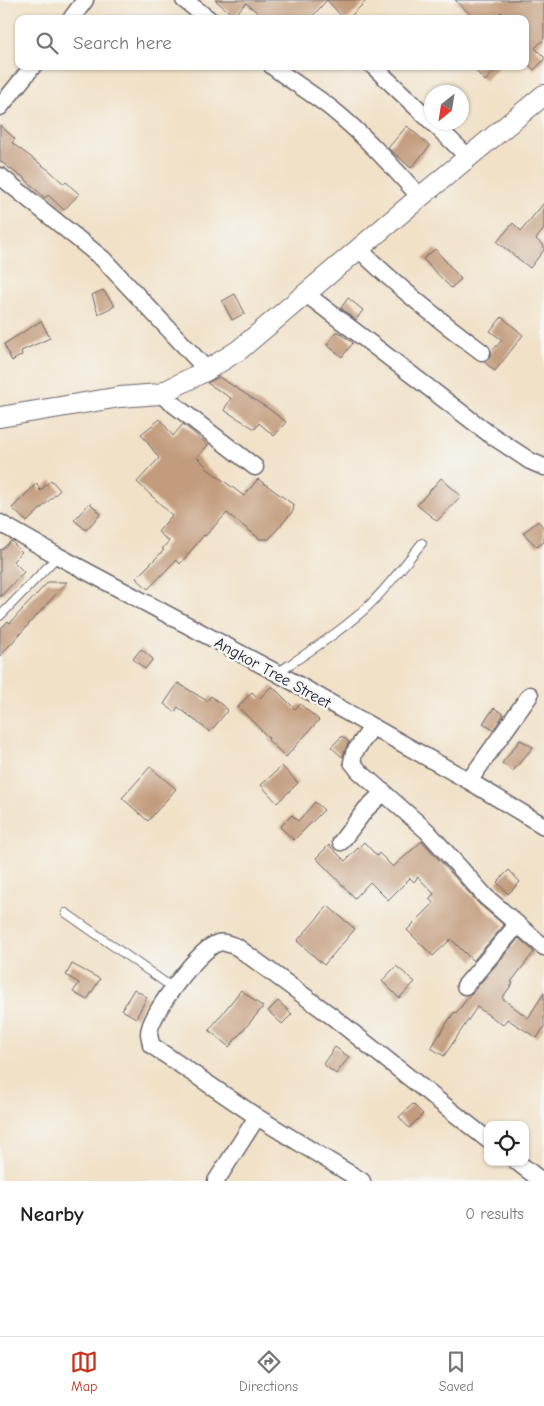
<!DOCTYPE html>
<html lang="en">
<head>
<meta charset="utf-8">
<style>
  :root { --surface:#fff; --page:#f6f6f6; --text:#222; --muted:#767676; --line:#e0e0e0; --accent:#c8321e }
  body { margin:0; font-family:"Comic Neue",sans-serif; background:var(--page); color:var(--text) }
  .controls { position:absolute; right:15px; bottom:15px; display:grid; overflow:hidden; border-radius:10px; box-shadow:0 1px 4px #0004 }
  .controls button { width:45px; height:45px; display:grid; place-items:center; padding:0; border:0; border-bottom:1px solid var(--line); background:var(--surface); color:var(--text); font:25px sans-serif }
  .compass { position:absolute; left:424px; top:85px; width:45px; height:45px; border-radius:50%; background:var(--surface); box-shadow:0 1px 4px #0004; rotate:210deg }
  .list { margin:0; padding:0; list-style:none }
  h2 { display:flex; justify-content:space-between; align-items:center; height:65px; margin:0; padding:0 20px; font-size:21px }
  h2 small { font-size:16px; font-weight:400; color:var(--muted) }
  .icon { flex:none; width:28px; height:28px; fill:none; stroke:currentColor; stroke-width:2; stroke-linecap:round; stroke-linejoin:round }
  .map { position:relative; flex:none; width:544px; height:1181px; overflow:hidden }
  .search { position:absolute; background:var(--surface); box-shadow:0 1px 4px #0004; left:15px; right:15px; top:15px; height:55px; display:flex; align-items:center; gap:12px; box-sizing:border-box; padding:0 18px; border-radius:10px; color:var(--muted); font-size:19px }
  .sheet { height:155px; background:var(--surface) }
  nav { display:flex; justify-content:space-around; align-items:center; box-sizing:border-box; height:70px; border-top:1px solid var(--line); background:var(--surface); font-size:14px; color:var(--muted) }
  nav a { display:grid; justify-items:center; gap:2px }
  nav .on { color:var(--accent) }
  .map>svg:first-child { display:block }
</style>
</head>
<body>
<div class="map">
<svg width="544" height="1181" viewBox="0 0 544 1181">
  <rect width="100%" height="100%" fill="#f6f6f2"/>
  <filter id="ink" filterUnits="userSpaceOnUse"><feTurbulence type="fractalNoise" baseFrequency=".02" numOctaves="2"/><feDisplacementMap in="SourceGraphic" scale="10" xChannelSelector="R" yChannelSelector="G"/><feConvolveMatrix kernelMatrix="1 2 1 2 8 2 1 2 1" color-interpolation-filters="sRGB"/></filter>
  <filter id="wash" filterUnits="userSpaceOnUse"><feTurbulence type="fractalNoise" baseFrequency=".0096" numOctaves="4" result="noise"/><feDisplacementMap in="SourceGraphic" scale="20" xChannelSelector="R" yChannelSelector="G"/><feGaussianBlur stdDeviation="1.12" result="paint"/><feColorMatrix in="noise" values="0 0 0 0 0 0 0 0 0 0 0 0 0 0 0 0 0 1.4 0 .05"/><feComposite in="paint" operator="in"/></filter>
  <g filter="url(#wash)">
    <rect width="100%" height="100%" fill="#f1e1c7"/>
    <g id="blocks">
      <path fill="#c39c7d" d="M 215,0 L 367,0 L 348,19 L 344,19 L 327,0 L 310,19 L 265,19 L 246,3 L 234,16 Z
        M 455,0 L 544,0 L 544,39 L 535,48 L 544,57 L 544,60 L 534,70 L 525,61 L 525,19 L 507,19 L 501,12 L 496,19 L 475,19 Z
        M 471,66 L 500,66 L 485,81 Z
        M 0,125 L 15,139 L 12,143 L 50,171 L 64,184 L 66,182 L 79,194 L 64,210 L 48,195 L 45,198 L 21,175 L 20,176 L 0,161 Z
        M 407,126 L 430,146 L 411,168 L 388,148 Z
        M 544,203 L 544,229 L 536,239 L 544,246 L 544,250 L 530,268 L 497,242 L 513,223 L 521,231 Z
        M 435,249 L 461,279 L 451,288 L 423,259 Z
        M 103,290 L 115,306 L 98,314 L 92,295 Z
        M 235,294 L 245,313 L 232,320 L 222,301 Z
        M 348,298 L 363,310 L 356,320 L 341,308 Z
        M 502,317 L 523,335 L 495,371 L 484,362 L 490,358 L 492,351 L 502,340 L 490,331 Z
        M 41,321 L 50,338 L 21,351 L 22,355 L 12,361 L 4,344 Z
        M 337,331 L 353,343 L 342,357 L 327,345 Z
        M 219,377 L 269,409 L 286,422 L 274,436 L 259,423 L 255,429 L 224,410 L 231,398 L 207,383 Z
        M 160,419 L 173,436 L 183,424 L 208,445 L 197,457 L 206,466 L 205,467 L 244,496 L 258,479 L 294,505 L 293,511 L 269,539 L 260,539 L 227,513 L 205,536 L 204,535 L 180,564 L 176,560 L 148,589 L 136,578 L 164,550 L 162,549 L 169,541 L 158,532 L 172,515 L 137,482 L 159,458 L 141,434 Z
        M 441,478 L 461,496 L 437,521 L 417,505 Z
        M 51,480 L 60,490 L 27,522 L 12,508 L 37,483 L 40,491 Z
        M 90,503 L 101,514 L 86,530 L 74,520 Z
        M 538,521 L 544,528 L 544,542 L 537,547 L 523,533 Z
        M 11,541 L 22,552 L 13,561 L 24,572 L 0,597 L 0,549 L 1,550 Z
        M 48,582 L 67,582 L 0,656 L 0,629 L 8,621 L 10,623 Z
        M 141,649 L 153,659 L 145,669 L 133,659 Z
        M 178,683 L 207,701 L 211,696 L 228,710 L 210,732 L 178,707 L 175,712 L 164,704 Z
        M 272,686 L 295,709 L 300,704 L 319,720 L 286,757 L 268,740 L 269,738 L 238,707 L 252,692 L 259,699 Z
        M 494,708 L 504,714 L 493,730 L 483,723 Z
        M 342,736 L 349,742 L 342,757 L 331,747 Z
        M 520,740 L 533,747 L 513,771 L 502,763 Z
        M 282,766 L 298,783 L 277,803 L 261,785 Z
        M 150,767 L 176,789 L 148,821 L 122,798 Z
        M 315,802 L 324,810 L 294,840 L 280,827 L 292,815 L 298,821 Z
        M 422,841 L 479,904 L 504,925 L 473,961 L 451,939 L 433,956 L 407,930 L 434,903 L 429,899 L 434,894 L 418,877 L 414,882 L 410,878 L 388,900 L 370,882 L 355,898 L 316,858 L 329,845 L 345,861 L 364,842 L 377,856 L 379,853 L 393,867 Z
        M 509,870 L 520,882 L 508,894 L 497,882 Z
        M 328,906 L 355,929 L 324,965 L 297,941 Z
        M 519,938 L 534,952 L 511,982 L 513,983 L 502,998 L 528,1018 L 544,993 L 544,1027 L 537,1038 L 507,1019 L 503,1025 L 477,1007 L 444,1056 L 431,1048 L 454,1012 L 456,1013 L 471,994 Z
        M 72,964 L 100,979 L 87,1000 L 73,992 L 79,983 L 66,975 Z
        M 396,966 L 415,982 L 399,998 L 382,981 Z
        M 134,989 L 147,997 L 136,1018 L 122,1010 Z
        M 241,990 L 263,1007 L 229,1047 L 209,1030 Z
        M 278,1001 L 292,1014 L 282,1024 L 268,1011 Z
        M 335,1047 L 349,1057 L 336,1074 L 323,1064 Z
        M 413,1104 L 423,1114 L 409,1128 L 399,1117 Z"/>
    </g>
  </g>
  <g filter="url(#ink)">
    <use href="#blocks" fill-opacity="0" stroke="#6a656c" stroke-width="1"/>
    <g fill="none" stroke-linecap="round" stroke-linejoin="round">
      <defs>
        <path id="service" d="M 0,616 L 58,556
          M 277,673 C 307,653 337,634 364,610 C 386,590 403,566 422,543
          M 66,913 L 173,988"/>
        <path id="minor" d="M 184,0 L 209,19
          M 71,19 L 85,0
          M 272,66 C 291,81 313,94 332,109 C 364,135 392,166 420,197
          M 373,66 L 432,122
          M 0,107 L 33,66
          M 432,122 L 468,157
          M 0,176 L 103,259 L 207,370
          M 359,249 C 397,287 439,320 482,352
          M 306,294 L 488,433 L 530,461 L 544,467
          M 160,394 L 255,467
          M 0,523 L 58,556 L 277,673 L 469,781 L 544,826
          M 372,727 L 354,753 L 352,762 L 359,771 L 427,831 L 486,897 L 544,947
          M 469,781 L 530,695
          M 341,842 L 366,809 L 384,792
          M 465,986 L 517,925
          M 517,1162 L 542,1181
          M 216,1181 L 257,1117
          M 362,1181 L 257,1117 L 151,1045 C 151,1041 149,1037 149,1033 C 150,1014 200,948 218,943 C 223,941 231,945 237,947 L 333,1017 L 488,1140"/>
        <path id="tertiary" d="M 0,417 L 120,397 L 160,394 L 207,370 L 239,350 L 420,197 L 544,95"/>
      </defs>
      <use href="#service" stroke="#6a656c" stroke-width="10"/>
      <use href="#minor" stroke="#6a656c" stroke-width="19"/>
      <use href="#tertiary" stroke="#6a656c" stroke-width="22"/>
      <use href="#service" stroke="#fff" stroke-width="8"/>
      <use href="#minor" stroke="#fff" stroke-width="16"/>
      <use href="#tertiary" stroke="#fff" stroke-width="20"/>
    </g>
  </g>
  <g text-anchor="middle" stroke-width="5" stroke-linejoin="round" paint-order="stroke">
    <g font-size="16" fill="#22223b" stroke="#f6f6f2">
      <text transform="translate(273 672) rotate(29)" y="6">Angkor Tree Street</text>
    </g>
  </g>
</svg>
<div class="controls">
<button><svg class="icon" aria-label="locate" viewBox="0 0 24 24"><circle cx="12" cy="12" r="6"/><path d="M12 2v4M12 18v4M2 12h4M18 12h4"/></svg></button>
</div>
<svg class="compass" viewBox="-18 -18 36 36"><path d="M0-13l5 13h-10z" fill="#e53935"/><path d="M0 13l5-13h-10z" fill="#767676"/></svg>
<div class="search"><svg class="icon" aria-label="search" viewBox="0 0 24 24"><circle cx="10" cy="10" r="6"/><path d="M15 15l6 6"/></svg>Search here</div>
</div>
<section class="sheet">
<h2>Nearby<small>0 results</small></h2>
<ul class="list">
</ul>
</section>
<nav>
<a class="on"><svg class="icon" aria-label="map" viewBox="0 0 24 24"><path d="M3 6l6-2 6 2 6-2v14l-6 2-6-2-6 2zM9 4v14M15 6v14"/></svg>Map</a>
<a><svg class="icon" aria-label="directions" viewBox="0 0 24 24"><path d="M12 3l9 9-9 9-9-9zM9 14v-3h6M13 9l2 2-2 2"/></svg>Directions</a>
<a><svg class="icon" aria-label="saved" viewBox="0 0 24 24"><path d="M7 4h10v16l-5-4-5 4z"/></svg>Saved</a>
</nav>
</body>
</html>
